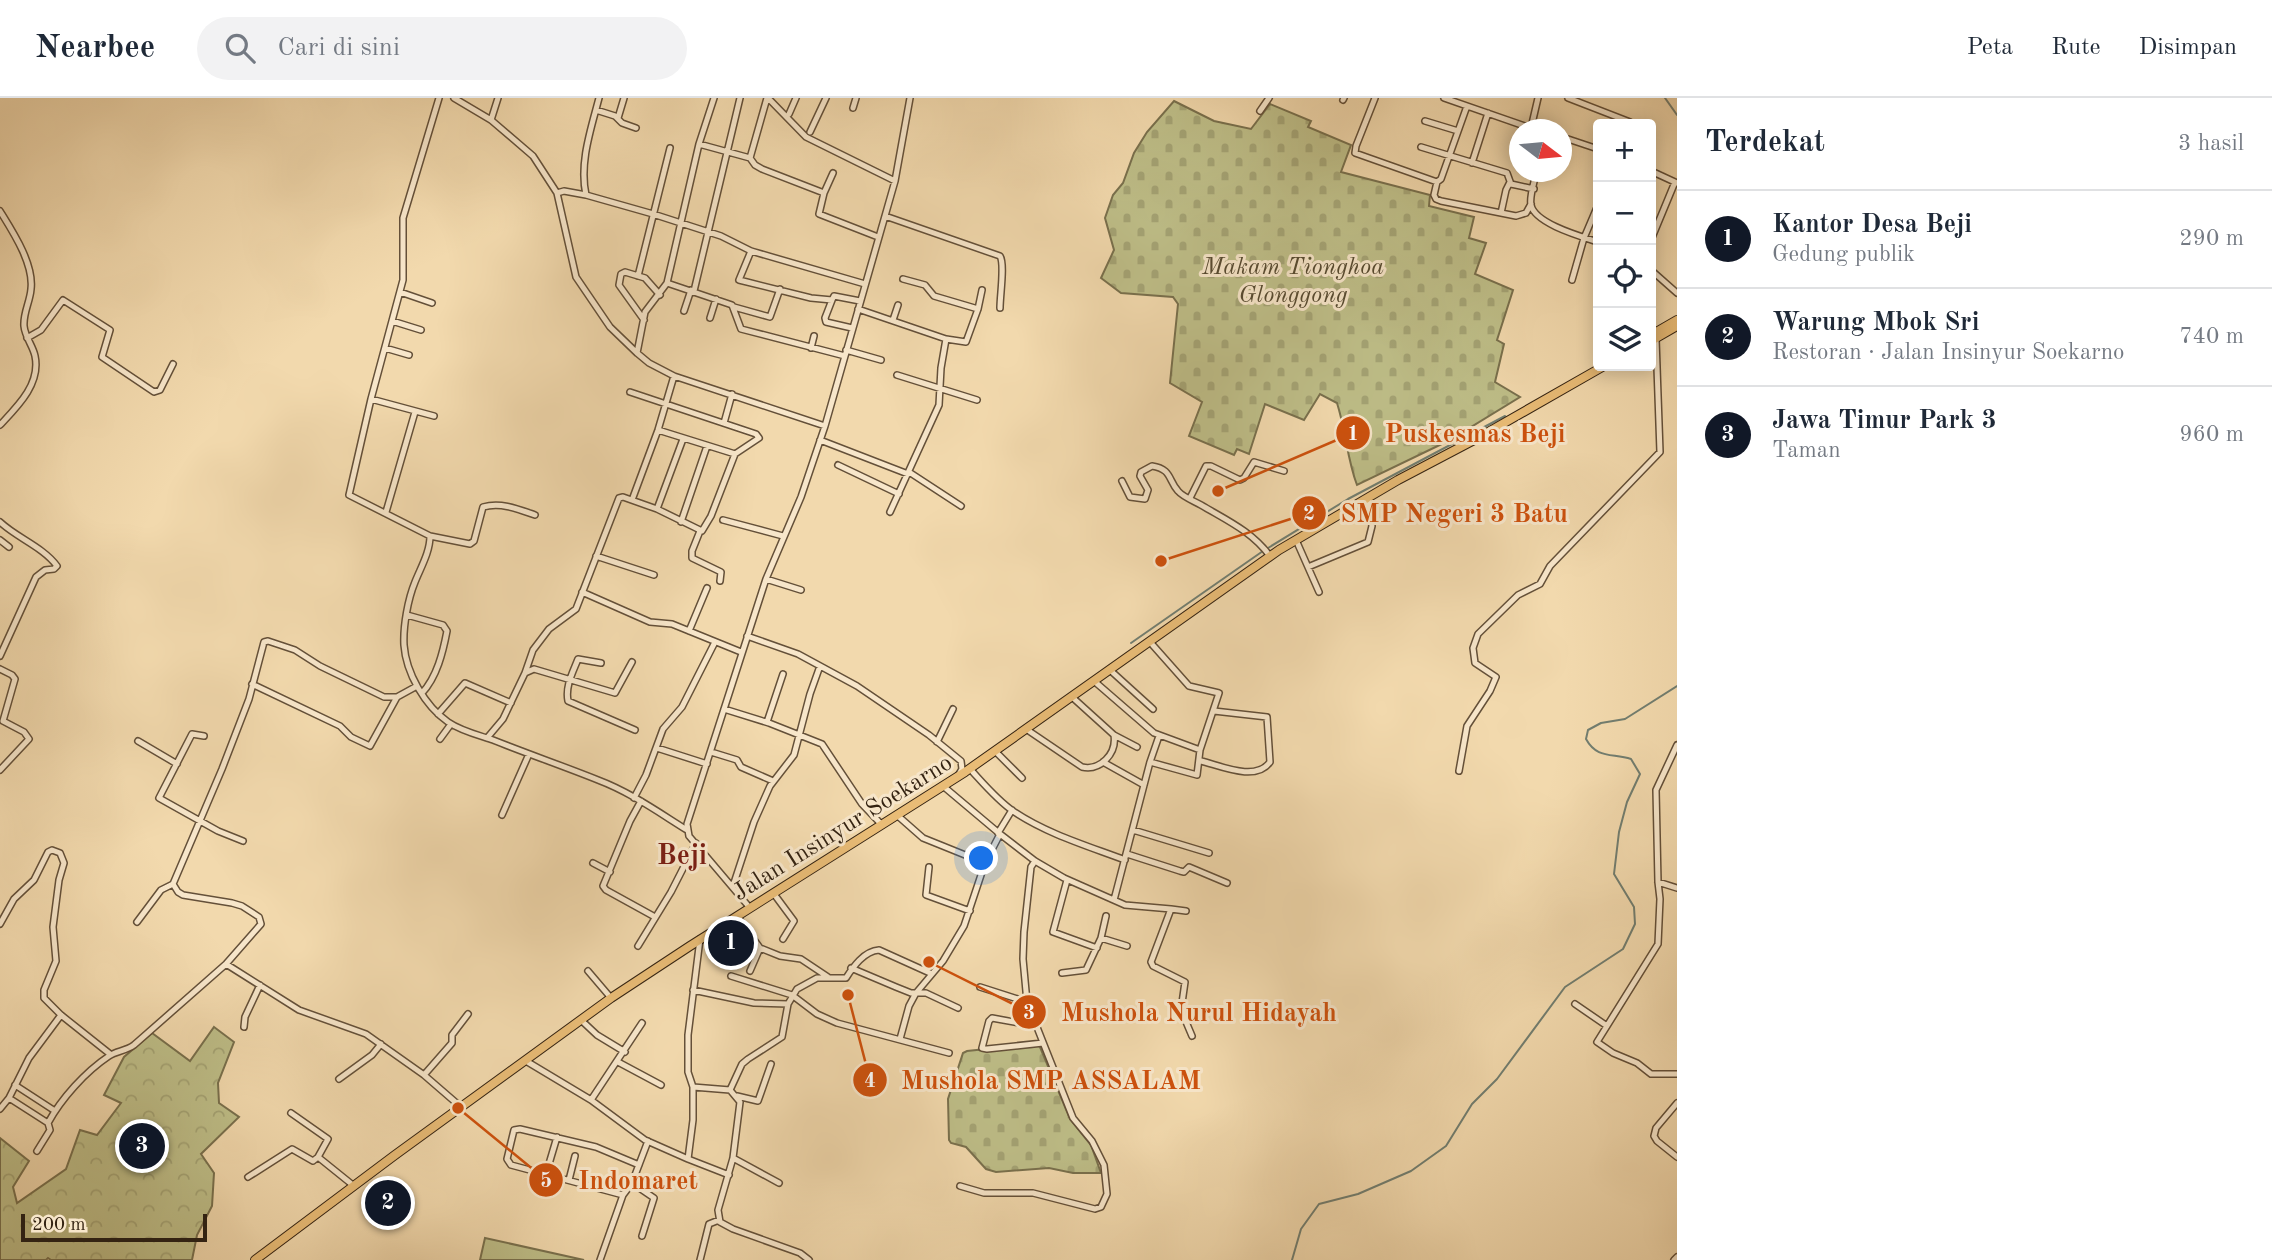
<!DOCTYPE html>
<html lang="id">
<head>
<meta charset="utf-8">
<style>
  :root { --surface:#fff; --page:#f2f2f3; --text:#1f2937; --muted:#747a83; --line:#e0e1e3; --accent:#111827 }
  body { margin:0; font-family:"Old Standard TT",serif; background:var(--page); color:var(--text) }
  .controls { position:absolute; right:21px; top:21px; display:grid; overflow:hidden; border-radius:7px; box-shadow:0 4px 18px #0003 }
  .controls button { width:63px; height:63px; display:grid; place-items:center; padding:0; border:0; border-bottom:2px solid var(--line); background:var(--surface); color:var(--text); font:35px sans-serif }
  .compass { position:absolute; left:1509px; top:21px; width:63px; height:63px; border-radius:50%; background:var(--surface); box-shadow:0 4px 18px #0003; rotate:106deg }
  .scale { position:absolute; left:21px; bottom:18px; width:186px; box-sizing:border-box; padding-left:7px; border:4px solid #342312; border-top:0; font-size:19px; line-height:24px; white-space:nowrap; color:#342312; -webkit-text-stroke:5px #f7e6ca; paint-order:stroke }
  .you { position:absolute; left:982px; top:761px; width:24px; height:24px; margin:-18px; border:5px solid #fff; border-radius:50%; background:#1a73e8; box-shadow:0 0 0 10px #1a73e833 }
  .badge { display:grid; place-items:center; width:46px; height:46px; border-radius:50%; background:var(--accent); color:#fff; font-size:23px; font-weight:700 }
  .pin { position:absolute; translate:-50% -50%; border:4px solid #fff; box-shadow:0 2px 7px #0006 }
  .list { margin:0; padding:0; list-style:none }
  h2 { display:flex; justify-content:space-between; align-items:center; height:91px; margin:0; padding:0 28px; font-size:30px }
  h2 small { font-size:23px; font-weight:400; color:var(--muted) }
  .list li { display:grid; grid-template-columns:46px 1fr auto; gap:21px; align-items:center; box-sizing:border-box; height:98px; padding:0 28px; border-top:2px solid var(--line) }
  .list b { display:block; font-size:26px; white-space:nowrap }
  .list p { margin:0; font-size:23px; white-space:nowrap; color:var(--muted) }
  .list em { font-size:23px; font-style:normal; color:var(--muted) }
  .icon { flex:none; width:38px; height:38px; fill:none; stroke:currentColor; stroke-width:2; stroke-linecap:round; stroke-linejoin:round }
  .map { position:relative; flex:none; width:1677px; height:1162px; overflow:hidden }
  header { display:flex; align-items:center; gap:42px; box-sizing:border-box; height:98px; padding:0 35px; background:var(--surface); border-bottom:2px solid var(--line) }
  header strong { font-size:33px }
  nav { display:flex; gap:38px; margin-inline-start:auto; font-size:24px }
  .search { width:490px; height:63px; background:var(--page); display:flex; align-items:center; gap:18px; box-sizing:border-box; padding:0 24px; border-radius:38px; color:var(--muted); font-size:26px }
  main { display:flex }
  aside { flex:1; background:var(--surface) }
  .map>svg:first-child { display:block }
</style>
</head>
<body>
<header>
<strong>Nearbee</strong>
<div class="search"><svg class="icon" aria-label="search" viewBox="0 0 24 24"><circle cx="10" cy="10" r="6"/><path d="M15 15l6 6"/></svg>Cari di sini</div>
<nav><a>Peta</a><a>Rute</a><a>Disimpan</a></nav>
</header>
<main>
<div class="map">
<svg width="1677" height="1162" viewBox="0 0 1677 1162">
  <defs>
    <pattern id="cemetery-stones" width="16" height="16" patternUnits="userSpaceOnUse" patternTransform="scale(1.75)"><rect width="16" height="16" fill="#bebe88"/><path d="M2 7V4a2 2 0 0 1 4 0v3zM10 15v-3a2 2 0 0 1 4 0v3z" fill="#a4a374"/></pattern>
    <pattern id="park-crowns" width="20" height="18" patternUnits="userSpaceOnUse" patternTransform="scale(1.75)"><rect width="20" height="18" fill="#bebe88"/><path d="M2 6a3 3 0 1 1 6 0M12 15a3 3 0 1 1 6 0" fill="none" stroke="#a4a374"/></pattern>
  </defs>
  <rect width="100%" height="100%" fill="#f2d9ad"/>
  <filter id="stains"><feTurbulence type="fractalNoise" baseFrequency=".00286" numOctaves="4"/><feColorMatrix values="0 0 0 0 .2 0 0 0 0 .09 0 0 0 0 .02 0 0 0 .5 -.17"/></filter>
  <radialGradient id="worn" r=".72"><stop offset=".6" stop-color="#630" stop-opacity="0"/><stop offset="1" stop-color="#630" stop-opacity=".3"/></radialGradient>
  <path fill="url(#cemetery-stones)" stroke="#79704d" stroke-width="2" d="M 1174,3 L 1214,23 L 1251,31 L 1270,6 L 1311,23 L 1308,29 L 1351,47 L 1341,74 L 1430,97 L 1429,108 L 1474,119 L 1469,140 L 1486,145 L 1475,176 L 1513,192 L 1497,242 L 1504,246 L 1495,284 L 1520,299 L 1448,343 L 1357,387 C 1347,361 1346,333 1337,305 L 1320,296 L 1304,322 L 1265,306 L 1249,356 L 1237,351 L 1234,357 L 1189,338 L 1202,304 L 1170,285 L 1178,206 L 1173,199 L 1121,195 L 1101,180 L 1114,152 L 1105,120 L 1113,97 L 1123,85 L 1134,55 L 1147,34 Z
    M 1035,946 L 1040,949 L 1070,1021 L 1091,1047 L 1101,1075 L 1073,1075 L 1049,1070 L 996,1074 L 986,1071 L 966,1049 L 951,1045 L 949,1042 L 948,1001 L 963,955 L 967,953 Z"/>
  <path fill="url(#park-crowns)" stroke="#79704d" stroke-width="2" d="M 214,929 L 234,944 L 218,985 L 219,1005 L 239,1019 L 201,1056 L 214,1075 L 212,1108 L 197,1137 L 192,1162 L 51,1162 L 48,1160 L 46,1162 L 0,1162 L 0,1040 L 29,1063 L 13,1089 L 17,1105 L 66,1071 L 80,1032 L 97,1037 L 121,1005 L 104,997 L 124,959 L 152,935 L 190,963 Z"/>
  <path fill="#bebe88" stroke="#79704d" stroke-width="2" d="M 485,1140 L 584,1162 L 480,1162 Z"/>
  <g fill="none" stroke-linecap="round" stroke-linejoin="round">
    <path stroke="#727e70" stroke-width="2" d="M 1665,0 L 1677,17
      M 1268,450 L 1348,401 L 1505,318
      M 1131,545 L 1263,453
      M 1292,1162 L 1301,1131 L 1319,1106 L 1358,1096 L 1411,1073 L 1446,1048 L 1472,1006 L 1497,981 L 1565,889 L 1623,851 L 1635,826 L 1634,809 L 1614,776 L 1619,734 L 1627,704 L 1640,676 L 1631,661 C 1612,655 1597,661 1586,641 L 1588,632 L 1601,625 L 1625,621 L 1677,588"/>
    <defs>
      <path id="minor" d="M 439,0 L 403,120 L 403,182 L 371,301 L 349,397 L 430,438 C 430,454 421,469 415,484 C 408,501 403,528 404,547 C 406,575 425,608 448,624 C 461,633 478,637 493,642 C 528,656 563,668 598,682 C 630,694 658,714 687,732
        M 454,0 L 491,22 L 533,58 L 557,95 L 576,179 L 610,229 L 637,255 L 649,265 L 674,278 L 825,328
        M 768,0 L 806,39 L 895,83
        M 1375,0 L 1356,48 L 1355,55 L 1437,84 L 1441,81 L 1467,8
        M 1444,0 L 1536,32
        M 1568,0 L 1630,24
        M 1343,2 L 1344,0
        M 853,10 L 856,0
        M 596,12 L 615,18 L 622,25 L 636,30
        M 1260,13 L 1269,0
        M 789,16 L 796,0
        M 618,20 L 624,0
        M 491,22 L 498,0
        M 1425,23 L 1458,33
        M 1531,30 L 1538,0
        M 810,34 L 826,0
        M 1562,39 L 1598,51
        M 699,46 L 750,60 L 755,67 L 762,71 L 824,95
        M 1421,49 L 1507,75 L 1511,86 L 1534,91
        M 750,60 L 767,0
        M 1472,65 L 1488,15
        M 1651,73 L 1677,85
        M 1536,74 C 1535,83 1529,98 1531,107 C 1535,126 1583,139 1598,144
        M 833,75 L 824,95 L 819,116 L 878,139
        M 1437,84 L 1434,97 L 1436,101 L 1441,103 L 1516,118 L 1526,115 L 1531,106
        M 557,95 L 564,93 L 586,97 L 653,116 L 721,138 L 751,153 L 865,186
        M 586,97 C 579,65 591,31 599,0
        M 0,113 C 13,134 34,166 31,191 C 30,204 23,215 24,228 C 25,239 33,248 35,258 C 41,286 17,309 0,327
        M 1501,115 L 1506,92 L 1510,84
        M 885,118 L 1000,158 C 1005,166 1000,197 1000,210
        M 1651,142 L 1675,84
        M 751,153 L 739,182 L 811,200 L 832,202 L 834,198 L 860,203
        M 1651,172 L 1677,195
        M 638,178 L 670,50
        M 903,181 L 925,187 L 934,198 L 978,211
        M 1572,182 L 1584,140 L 1598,107
        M 667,185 L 732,207 L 741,231 L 845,258
        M 694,193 L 740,0
        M 400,194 L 432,205
        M 832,202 L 825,220 L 826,224 L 852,230
        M 734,209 L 770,219 L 780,191
        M 858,211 L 946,241 L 941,270 L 939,307 L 890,414
        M 684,213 L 691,192
        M 710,220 L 716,201
        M 644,222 L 619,187 L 621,176 L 625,174 L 645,180 L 660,197
        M 893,222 L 898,207
        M 392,223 L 421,232
        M 27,240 L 41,232 L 63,202 L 110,232 L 102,259 L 154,294 L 160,292 L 173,266
        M 946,241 L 966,244 L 978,211 L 982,192
        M 385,250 L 409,257
        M 811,250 L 814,238
        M 846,252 L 881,262
        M 637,255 L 645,214 L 667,185 L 699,46 L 714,0
        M 897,277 L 977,302
        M 371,301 L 434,318
        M 724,325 L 732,296
        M 658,332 L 735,356
        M 820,342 L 908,376
        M 838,367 L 899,396
        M 909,374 L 961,408
        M 1122,383 L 1130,399 L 1145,401 L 1148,392 L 1140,378 L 1141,374 L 1152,368 C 1172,371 1168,382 1178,393 C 1183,399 1194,403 1201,407 C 1228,423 1251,433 1270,458
        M 1190,400 L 1206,368 L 1211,368 L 1240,382 L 1244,380 L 1254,364 L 1284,373
        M 632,402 L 658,332 L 674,278
        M 657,411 L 683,341
        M 386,414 L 415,314
        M 723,422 L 783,438
        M 0,424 C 17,440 43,449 57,468 L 54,471 L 45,472 L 36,479 L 0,558
        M 681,424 L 707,348
        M 700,433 L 692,453 L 692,460 L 721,474 L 720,483
        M 430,438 L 470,446 L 474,443 L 483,409 C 501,404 518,411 535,417
        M 0,442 L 9,449
        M 1296,442 L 1319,494
        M 596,458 L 654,477
        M 1308,469 L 1368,444 L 1372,428 L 1368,400
        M 766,481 L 801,492
        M 582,494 L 650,524 L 672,526 L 741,554
        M 407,517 L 443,527 L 447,533 C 443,554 437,579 422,595
        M 689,533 L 707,490
        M 747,538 L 798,556 L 857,588 L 929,637 L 961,663 L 962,671 L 959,676
        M 601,565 L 578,561 C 573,574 565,588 568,603 L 635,632
        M 0,571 L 12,577 L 15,581 L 3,623 L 24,634 L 29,641 L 0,672
        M 1110,572 L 1153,611
        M 525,575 L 533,552 L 549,531 L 576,511 L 619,400 L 623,399 L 657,411 L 702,433 L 711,418 L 735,356 L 759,340 L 756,336 L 630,294
        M 1094,583 L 1154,635 L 1200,652
        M 252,586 L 340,628 L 351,639 L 370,648 L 397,599
        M 724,611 L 769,625 L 822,646 L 862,706 L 882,727
        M 438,616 L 465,585 L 511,605
        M 767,624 L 783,576
        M 1026,631 L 1082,669 C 1100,673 1117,656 1114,637 L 1072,599
        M 1114,637 L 1137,649
        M 204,638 L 192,636 L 159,700 L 218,733 L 243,743
        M 487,640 L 503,621 L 525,575 L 534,571 L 615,595 L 632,564
        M 440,641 L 451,626
        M 138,643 L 177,666
        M 937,644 L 953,611
        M 1677,647 L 1656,692 L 1658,784 L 1660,801 L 1658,846 L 1597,944 L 1613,955 L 1637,965 L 1651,976 L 1677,976
        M 657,650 L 707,666
        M 995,653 L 1022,680
        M 711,654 L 737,662 L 741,669 L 773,683
        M 1201,663 C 1221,668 1256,684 1270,664 L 1267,619 L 1214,613
        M 1103,664 L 1144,687
        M 1150,664 L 1197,677 L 1200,652 L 1219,595 L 1189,588 L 1150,544
        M 970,671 C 983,685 997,702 1013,713 C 1047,736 1088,748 1125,762
        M 1459,673 L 1467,628 L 1490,593 L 1496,579 L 1475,565 L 1473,550 L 1478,536 L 1518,497 L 1540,486 L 1550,468 L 1660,354 L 1656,241
        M 943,688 L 1000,736 L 1035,763 L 1064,780 L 1125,807 L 1171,811
        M 634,700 L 646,677 L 663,631 L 682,609 L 715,544
        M 641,703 L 630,723 L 603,788 L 606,792 L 655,819
        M 502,717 L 529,656
        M 898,718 L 923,740 L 985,765
        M 1133,732 L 1209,755
        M 998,735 L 1012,712
        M 1127,756 L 1180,773 L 1184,774 L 1189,769 L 1227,785
        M 593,765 L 610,774
        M 929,769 L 926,797 L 970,813
        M 1067,782 L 1053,834 L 1097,850
        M 1658,784 L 1677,790
        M 733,788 L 754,724 L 770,688 L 794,657 L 810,596 L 820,568
        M 774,796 L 794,823 L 783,841
        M 1114,802 L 1150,664 L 1159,638
        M 750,810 L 689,738 L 687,726 L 766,481 L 801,399 L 825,328 L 895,83 L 910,0
        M 1186,813 L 1171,811 L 1151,864 L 1153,868 L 1185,884 L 1181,912 L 1192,938
        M 737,818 L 760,850 L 780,858 L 801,861 L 828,879
        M 137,824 L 161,792 L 173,786
        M 0,826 L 14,801 L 34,782 L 48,754 L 52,752 L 60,755 L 64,765 L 59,782 L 53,829 L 56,863 L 44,892 L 44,900 L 61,917 L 110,956
        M 1101,840 L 1127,848
        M 700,841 L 688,937 L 688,974 L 693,989 L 693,1022 L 688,1061 L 729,1077
        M 638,848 L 671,794 L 696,745
        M 226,866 L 299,912 L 366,936 L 424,977 L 461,1009
        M 851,870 L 896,889 L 911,895 L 926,895 L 958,910
        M 588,873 L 611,900
        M 750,873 L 760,850
        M 1062,875 L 1086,872 L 1101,840 L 1106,818
        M 731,878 L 792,897 L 817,916 L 837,925 L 949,955
        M 980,889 L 1027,904
        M 693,892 L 754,905 L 788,906
        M 1575,906 L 1607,928
        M 581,922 L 597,937 L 625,954
        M 1036,928 L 992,920 L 989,923 L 982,950 L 987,951 L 1043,945
        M 244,929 L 245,919 L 260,887
        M 900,941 L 909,908 L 916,895 L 943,863 L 964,828 L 985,765 L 1000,736
        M 526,963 L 591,1002 L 645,1042 L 688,1061
        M 618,964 L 661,987
        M 424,977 L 452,945 L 452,937 L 468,916
        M 339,981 L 372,957 L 381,946
        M 15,987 L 55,1013
        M 693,989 L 730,992 L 740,1004 L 733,1060 L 718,1112 L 720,1124 L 733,1131 L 800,1155 L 809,1162
        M 730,992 L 742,966 L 748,961 L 782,939 L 788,906 L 797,891 L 817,880 L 846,880 C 853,869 864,853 879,852 L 930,875
        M 737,998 L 758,1003 L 771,966
        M 9,1000 L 48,1025
        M 591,1002 L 642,925
        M 1677,1005 L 1656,1030 L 1654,1038 L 1657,1043 L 1677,1059
        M 0,1011 L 9,1000 L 29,960 L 61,917
        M 291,1015 L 328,1041 L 318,1059
        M 37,1053 L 50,1032 L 48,1025 C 61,1001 85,974 109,958 C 116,953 126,953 134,947 L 226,866 L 261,826 L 259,819 L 242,808 L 232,805 L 183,797 L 178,794 L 173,786 L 222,671 L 249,601 L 264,544 L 268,543 L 295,552 L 320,568 L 384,599 L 397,599 L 417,588
        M 733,1060 L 779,1085
        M 546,1076 L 557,1039
        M 248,1079 L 292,1051 L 313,1063 L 318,1059 L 354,1088
        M 569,1082 L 575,1058
        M 632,1085 L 654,1100 L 642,1138
        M 960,1088 L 984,1095 L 1033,1095 L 1095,1111 L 1101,1109 L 1107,1096 L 1104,1067 L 1092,1043 L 1073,1020 L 1027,904 L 1023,861 L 1024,834 L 1031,769 L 1035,763
        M 623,1097 L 511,1067 L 507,1061 L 514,1032 L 520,1031 L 596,1049 L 639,1067
        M 600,1162 L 623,1097 L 632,1085 L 648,1043
        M 700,1162 L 709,1126 L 719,1122
        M 1674,1162 L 1677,1159"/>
      <path id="primary" d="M 1651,237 L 1677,222
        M 1651,243 L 1677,228
        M 255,1162 L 395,1057 L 611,900 L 690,848 L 965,674 L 1279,452 L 1398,382 L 1476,341 L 1604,268"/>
    </defs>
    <use href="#minor" stroke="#645039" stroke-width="8"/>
    <use href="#primary" stroke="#342312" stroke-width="10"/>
    <use href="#minor" stroke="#f7e6ca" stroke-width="5"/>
    <use href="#primary" stroke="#e9bc76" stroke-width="8"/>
  </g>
  <g text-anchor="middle" stroke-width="6" stroke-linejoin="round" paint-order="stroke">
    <g font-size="24" font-style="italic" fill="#564a30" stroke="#f7e6ca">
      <text x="1293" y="176">Makam Tionghoa<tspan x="1293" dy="28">Glonggong</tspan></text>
    </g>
    <g font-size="24" fill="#342312" stroke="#f7e6ca">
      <text transform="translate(842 729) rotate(-32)" y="8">Jalan Insinyur Soekarno</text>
    </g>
    <g font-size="28" font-weight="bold" fill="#7a1f14" stroke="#f7e6ca">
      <text x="682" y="766">Beji</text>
    </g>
  </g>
  <path fill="none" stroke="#cd510d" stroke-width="2.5" d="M1218 393L1353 335M1161 463L1309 415M929 864L1029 914M848 897L870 982M458 1010L546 1082"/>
  <g fill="#cd510d" stroke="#f7e6ca" stroke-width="2.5">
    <circle cx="1218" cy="393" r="7"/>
    <circle cx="1161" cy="463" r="7"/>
    <circle cx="929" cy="864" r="7"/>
    <circle cx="848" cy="897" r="7"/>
    <circle cx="458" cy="1010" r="7"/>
    <circle cx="1353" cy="335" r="18"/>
    <circle cx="1309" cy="415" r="18"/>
    <circle cx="1029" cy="914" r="18"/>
    <circle cx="870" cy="982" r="18"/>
    <circle cx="546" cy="1082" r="18"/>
  </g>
  <g font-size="21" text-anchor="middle" font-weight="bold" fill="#fff">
    <text x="1353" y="342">1</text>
    <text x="1309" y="422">2</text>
    <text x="1029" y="921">3</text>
    <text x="870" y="989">4</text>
    <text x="546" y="1089">5</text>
  </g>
  <g font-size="26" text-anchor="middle" font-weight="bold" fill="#cd510d" stroke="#f7e6ca" stroke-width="6" stroke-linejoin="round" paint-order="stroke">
    <text x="1475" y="344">Puskesmas Beji</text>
    <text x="1454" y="424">SMP Negeri 3 Batu</text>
    <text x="1199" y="923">Mushola Nurul Hidayah</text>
    <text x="1051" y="991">Mushola SMP ASSALAM</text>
    <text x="638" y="1091">Indomaret</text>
  </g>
  <rect width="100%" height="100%" filter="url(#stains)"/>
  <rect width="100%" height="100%" fill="url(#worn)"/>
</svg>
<div class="controls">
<button>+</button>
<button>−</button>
<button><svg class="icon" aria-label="locate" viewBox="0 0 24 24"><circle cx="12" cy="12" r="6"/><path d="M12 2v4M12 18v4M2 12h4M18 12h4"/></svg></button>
<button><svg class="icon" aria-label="layers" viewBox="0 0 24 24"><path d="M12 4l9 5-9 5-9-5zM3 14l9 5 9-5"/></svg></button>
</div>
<svg class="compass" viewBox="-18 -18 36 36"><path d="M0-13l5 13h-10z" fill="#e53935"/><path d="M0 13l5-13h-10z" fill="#747a83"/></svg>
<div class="scale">200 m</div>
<div class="you"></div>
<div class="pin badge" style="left:731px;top:845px">1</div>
<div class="pin badge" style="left:388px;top:1105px">2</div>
<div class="pin badge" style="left:142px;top:1048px">3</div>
</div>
<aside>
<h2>Terdekat<small>3 hasil</small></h2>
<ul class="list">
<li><span class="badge">1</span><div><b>Kantor Desa Beji</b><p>Gedung publik</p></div><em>290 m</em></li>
<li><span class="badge">2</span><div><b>Warung Mbok Sri</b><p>Restoran · Jalan Insinyur Soekarno</p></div><em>740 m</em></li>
<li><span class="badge">3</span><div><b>Jawa Timur Park 3</b><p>Taman</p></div><em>960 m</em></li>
</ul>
</aside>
</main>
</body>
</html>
